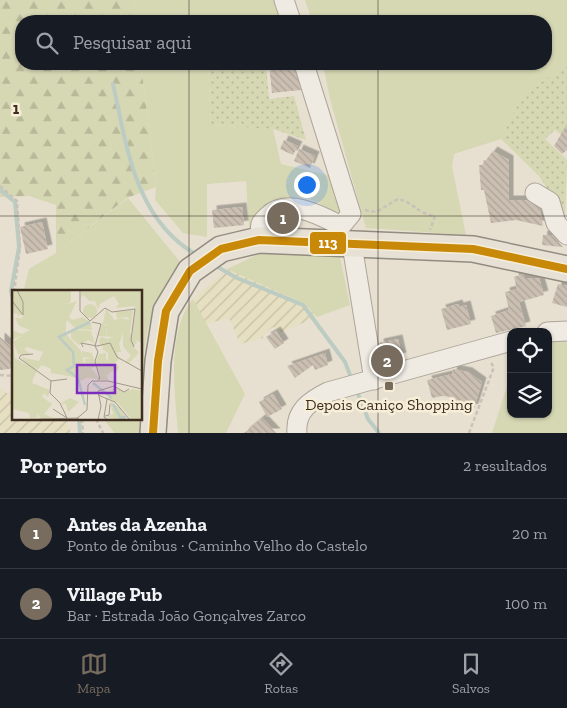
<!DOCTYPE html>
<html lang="pt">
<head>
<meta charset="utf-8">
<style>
  :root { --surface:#171b24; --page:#20242c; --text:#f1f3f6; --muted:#9ea1a6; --line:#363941; --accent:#786c5e }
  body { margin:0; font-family:"Zilla Slab",serif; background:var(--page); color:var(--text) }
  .controls { position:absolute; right:15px; bottom:15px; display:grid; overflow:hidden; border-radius:10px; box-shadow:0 1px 4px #0004 }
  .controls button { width:45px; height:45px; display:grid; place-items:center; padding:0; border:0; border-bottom:1px solid var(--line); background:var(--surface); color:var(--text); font:25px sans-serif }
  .you { position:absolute; left:306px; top:184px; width:18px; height:18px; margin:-12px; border:4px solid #fff; border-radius:50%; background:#1a73e8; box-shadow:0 0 0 8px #1a73e833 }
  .badge { display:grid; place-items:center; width:32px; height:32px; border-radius:50%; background:var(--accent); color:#fff; font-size:16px; font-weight:700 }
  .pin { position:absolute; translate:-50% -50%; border:2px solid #fff; box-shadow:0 1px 5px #0006 }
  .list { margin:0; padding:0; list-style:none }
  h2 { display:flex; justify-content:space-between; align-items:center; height:65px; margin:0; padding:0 20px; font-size:21px }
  h2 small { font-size:16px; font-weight:400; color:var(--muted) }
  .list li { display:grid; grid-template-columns:32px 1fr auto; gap:15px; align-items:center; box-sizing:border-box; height:70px; padding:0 20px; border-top:1px solid var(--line) }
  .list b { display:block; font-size:19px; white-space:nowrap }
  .list p { margin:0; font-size:16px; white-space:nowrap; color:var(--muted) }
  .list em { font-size:16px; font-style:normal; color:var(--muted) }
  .icon { flex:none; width:28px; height:28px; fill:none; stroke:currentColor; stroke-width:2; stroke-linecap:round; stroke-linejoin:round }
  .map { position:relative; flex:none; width:567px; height:433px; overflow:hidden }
  .search { position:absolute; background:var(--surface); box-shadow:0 1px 4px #0004; left:15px; right:15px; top:15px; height:55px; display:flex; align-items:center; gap:12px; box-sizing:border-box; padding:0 18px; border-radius:20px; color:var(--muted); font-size:19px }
  .sheet { height:205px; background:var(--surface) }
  nav { display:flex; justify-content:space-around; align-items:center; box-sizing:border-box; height:70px; border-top:1px solid var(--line); background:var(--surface); font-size:14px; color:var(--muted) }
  nav a { display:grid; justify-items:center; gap:2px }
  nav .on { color:var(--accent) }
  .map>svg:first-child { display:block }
</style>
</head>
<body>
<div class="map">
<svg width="567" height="433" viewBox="0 0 567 433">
  <defs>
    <pattern id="farmland-furrows" width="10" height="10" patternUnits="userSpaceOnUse" patternTransform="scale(1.25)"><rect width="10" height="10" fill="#e6dfc2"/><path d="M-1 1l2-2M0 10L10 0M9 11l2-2" fill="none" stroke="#c6c0a6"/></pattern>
    <pattern id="forest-firs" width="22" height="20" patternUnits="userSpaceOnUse" patternTransform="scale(1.25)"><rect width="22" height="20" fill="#d6d7b3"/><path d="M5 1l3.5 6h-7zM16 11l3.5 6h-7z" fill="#b9b99a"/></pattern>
    <pattern id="garden-dots" width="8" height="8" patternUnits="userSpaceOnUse" patternTransform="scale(1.25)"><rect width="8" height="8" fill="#d6d7b3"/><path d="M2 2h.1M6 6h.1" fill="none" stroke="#b9b99a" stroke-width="1.8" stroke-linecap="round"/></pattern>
    <pattern id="building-back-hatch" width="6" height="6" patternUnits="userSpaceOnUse" patternTransform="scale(1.25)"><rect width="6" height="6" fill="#cbbfb2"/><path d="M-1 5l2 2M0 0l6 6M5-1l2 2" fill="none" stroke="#afa499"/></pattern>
    <filter id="shadow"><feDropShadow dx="4.5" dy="-4.5" stdDeviation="0" flood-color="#0004"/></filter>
  </defs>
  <rect width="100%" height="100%" fill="#e7e0d1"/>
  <path fill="url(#farmland-furrows)" d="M 227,269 L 305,304 L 317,317 L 281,332 L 273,327 L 263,335 L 263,338 L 240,344 L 229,318 L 206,324 L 193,299 Z
    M 0,389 L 14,397 L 14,419 L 66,419 L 71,433 L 0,433 Z"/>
  <path fill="#d6d7b3" d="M 134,0 L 278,0 L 285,21 L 136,21 Z
    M 305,0 L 567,0 L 567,65 L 521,96 L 501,139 L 454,154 L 452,166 L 466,235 L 366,228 L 330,99 L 323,64 L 546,64 L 546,21 L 312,21 Z
    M 141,64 L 208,64 L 211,125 L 273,129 L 281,164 L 335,177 L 344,214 C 333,214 328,208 319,203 C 303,195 289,197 272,200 L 255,225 L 249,227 L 246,181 L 207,184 L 207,237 L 183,233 L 155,200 L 156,186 Z
    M 128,198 L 181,263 C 138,314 142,369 142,433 L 115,433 L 103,419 L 141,419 L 141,292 L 25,292 L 24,289 L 29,269 L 56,253 Z
    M 263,252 L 339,252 L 350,305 L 317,317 L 305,304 L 227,269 Z
    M 193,299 L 245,394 L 226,433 L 178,433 C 175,393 166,332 193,299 Z
    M 567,339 L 567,433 L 492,433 L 511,374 L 511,414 L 548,414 L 548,342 Z"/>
  <path fill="url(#forest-firs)" d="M 0,0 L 134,0 L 136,21 L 21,21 L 21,64 L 141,64 L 156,187 L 127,198 L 56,253 L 56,205 L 29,196 L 0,197 Z"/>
  <path fill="url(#garden-dots)" d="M 208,64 L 266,64 L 269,99 L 294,96 L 306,140 L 273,129 L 211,125 Z
    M 567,65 L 567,139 L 555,130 L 545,139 L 567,160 L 565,216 L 539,176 L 501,139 L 521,96 Z"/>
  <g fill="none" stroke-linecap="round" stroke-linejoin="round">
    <path stroke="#bcccc2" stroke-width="4" d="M 113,84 C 127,147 135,220 197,255
      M 0,190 L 15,202 L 19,247 L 11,291 L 14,304
      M 214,265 L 237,278 L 303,305 L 345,362 L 352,380
      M 356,389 L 368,419 L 379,433
      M 79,419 L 80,433"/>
  </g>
  <path fill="url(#building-back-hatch)" filter="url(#shadow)" d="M 269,64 L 293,64 L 301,90 L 272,93 Z
    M 567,124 L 567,150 L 562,154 L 554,146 Z
    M 284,140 L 298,146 L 293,155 L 280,149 Z
    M 299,149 L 315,156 L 310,168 L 294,161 Z
    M 493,151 L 509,160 L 509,200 L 526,200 L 540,209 L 543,226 L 516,220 L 491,223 L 484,190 L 481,190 L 479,165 L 482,165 Z
    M 242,207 L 244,225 L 214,228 L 212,210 Z
    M 42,222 L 48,249 L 26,254 L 20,227 Z
    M 543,235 L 552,235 L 563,247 L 542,245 Z
    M 523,274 L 525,278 L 539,278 L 544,295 L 519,302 L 526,326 L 496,333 L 491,316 L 509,310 L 505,292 L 517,289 L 514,277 Z
    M 558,284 L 567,286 L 567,307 L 552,303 Z
    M 458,304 L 459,307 L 466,305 L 471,324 L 447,330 L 441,309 Z
    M 276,331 L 284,343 L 275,349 L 266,337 Z
    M 0,337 L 14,349 L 14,366 L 9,369 L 0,370 Z
    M 398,339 L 402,357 L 382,361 L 379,343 Z
    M 325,353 L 328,365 L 315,370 L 313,365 L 295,378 L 287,366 Z
    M 453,369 L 468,372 L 482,382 L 474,408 L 470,409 L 469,413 L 460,410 L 452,397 L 442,396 L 432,398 L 427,380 L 452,374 Z
    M 273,394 L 282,409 L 267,417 L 259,402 Z
    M 262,418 L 276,433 L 244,433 Z"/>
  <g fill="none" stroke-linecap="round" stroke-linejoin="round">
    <defs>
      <path id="minor" d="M 284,0 L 291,21
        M 535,193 L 550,202 L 556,223 L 567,235
        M 259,240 C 260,235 260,229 261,224 C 262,221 266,218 268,216 C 287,197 322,216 341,226 L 351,214 L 304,64
        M 352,245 L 374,380
        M 547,332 L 567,331
        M 297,433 C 295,411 310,401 328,392 L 511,341"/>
      <path id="major" d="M 153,433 L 158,361 L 166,311 L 190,271 L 221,249 L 259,240 L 473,249 L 567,269"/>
    </defs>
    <use href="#minor" stroke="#ada599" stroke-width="21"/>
    <use href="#major" stroke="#928b80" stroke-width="28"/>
    <path stroke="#c8c2b9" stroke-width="2.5" stroke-dasharray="4 2.5" stroke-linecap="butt" d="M 0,186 L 17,201 L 20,247 L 14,292
      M 365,210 L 376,212 L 398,199 C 416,203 415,213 435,216 L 430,230
      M 0,375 L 14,376
      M 82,419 L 83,433
      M 96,419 L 103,433
      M 469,433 L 494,367 L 491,363"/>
    <use href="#minor" stroke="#efebe3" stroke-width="19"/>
    <use href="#major" stroke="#e6e1d4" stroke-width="25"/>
    <defs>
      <path id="bus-1" d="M 153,433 L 158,361 L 166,311 L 190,271 L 221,249 L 259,240 L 473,249 L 567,269"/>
    </defs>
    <use href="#bus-1" stroke="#f7eed8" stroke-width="11"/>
    <use href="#bus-1" stroke="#c88808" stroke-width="8"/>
  </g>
  <path fill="none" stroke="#3d2e20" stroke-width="1" stroke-opacity="0.55" d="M 189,0 L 189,21M 378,0 L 378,21M 189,64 L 189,433M 378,64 L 378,433M 0,216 L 567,216"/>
  <rect fill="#786c5e" stroke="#f7eed8" stroke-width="2" x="384" y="381" width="10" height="10" rx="2.5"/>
  <g text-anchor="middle" stroke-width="5" stroke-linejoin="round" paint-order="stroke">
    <g font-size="16" fill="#3d2e20" stroke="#f7eed8">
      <text x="389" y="410">Depois Caniço Shopping</text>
    </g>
  </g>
  <g transform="translate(12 290)">
    <rect width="130" height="130" fill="#e7e0d1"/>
    <path d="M 36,0 L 59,0 L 59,11 L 56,14 L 40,11 ZM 121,20 L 118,43 L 125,53 L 121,56 L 127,63 L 117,73 L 113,72 L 119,66 L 111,56 L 111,43 L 107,54 L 109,62 L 105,62 L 107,69 L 103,73 L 107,77 L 105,82 L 103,79 L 95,85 L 96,90 L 89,90 L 84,71 L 87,64 L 94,63 L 94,69 L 96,71 L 96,63 L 90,59 L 92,57 L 88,55 L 87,49 L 90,47 L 95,49 L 102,47 L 86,46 L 90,33 L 95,36 L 94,44 L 101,31 L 108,28 L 118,30 L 115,27 L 105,28 L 104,22 ZM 64,40 L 79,41 L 83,54 L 76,50 L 67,55 L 59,48 L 59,42 ZM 70,61 L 80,63 L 84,77 L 79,78 L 88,89 L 75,88 L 73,69 L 80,68 L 70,67 ZM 0,82 L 21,89 L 20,93 L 38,100 L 36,107 L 32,103 L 30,107 L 40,114 L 32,124 L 41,128 L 29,129 L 24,122 L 26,127 L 18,129 L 17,123 L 0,119 ZM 102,97 L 112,102 L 120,99 L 130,101 L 130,130 L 120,130 L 106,113 L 96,108 Z" fill="#d6d7b3"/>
    <path d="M 0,0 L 36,0 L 40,11 L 56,14 L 65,11 L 54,33 L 54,44 L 69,61 L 76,87 L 69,91 L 67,88 L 39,83 L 39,79 L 30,75 L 25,80 L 15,75 L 9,67 L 27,71 L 31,62 L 15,57 L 12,59 L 18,64 L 6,64 L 1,52 L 10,45 L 0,50 L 0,40 L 10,44 L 18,40 L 7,36 L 3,28 L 10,28 L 12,23 L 5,27 L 6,24 L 0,23 ZM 69,0 L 130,0 L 130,53 L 120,49 L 123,16 L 104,18 L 107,14 L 102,6 L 88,14 L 86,19 L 83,11 L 77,11 L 72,5 L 69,7 ZM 1,54 L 3,68 L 25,81 L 21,89 L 0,82 ZM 98,111 L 108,118 L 115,130 L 94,127 L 101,124 Z" fill="#d6d7b3"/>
    <path d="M71 21a7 7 0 1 1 14 0a7 7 0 1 1-14 0ZM 94,19 L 102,29 L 95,45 L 95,35 L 91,33 ZM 57,27 L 60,30 L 71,27 L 79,33 L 80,40 L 64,39 L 55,30 ZM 58,108 L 67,112 L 56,122 L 54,114 L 49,113 Z" fill="#d6d7b3"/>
    <path fill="none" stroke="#bcccc2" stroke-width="2.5" d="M 81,93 L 100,108M 101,114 L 108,127 L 114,127M 73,115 L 66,88 L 55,80 L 62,76 L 61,62 L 47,47 L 78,32"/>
    <path fill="none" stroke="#a3998a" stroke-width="1" d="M 5,0 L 11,12 L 11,25M 68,0 L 68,21 L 78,31 L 93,18 L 100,22 L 123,19 L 119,50 L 122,57M 0,11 L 11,25M 80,32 L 89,34 L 83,56 L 86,62 L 83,71 L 88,89 L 86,89M 71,57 L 69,53 L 85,56 L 98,53 L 105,67 L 130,81M 21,64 L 9,65 L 7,68 L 39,91M 39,91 L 38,103 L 48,113 L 56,130M 39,91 L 55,89M 86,105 L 103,112 L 118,130M 95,109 L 92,127 L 96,130M 41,119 L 55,128M 93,126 L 97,125 L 98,114M 2,130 L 67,128M 63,130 L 75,120 L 76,95 L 80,91 L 96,91 L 130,99M 86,130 L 89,116 L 86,101 L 102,96 L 112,102 L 117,99"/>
    <path fill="#7b2cbf" fill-opacity="0.15" stroke="#7b2cbf" stroke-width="2.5" d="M 65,75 L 103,75 L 103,103 L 65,103 Z"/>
    <rect width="130" height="130" fill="none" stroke="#3d2e20" stroke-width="2.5"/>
  </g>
  <g font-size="16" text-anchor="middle" font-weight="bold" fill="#3d2e20" stroke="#f7eed8" stroke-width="5" stroke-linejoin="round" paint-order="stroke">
    <text x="16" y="114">1</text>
  </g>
  <rect stroke="#f7eed8" stroke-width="2" x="309" y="231" width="38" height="24" rx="5" fill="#c88808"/>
  <g font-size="14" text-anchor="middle" font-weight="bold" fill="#fff">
    <text x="328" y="248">113</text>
  </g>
</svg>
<div class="controls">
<button><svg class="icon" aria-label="locate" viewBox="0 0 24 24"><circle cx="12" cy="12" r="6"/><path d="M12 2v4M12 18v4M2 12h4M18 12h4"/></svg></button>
<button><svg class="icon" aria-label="layers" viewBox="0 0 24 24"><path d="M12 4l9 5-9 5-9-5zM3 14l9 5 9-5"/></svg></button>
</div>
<div class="you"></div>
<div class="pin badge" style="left:283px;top:218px">1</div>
<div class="pin badge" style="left:387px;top:361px">2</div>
<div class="search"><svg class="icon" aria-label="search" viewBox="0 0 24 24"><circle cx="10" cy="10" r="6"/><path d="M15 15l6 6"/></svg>Pesquisar aqui</div>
</div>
<section class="sheet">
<h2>Por perto<small>2 resultados</small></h2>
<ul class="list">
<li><span class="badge">1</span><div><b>Antes da Azenha</b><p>Ponto de ônibus · Caminho Velho do Castelo</p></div><em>20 m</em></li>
<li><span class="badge">2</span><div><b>Village Pub</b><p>Bar · Estrada João Gonçalves Zarco</p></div><em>100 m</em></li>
</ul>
</section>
<nav>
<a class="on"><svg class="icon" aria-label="map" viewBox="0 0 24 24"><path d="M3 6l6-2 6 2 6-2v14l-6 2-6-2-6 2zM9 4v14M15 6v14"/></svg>Mapa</a>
<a><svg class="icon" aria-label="directions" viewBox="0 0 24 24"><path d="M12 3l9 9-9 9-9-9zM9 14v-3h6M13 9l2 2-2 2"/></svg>Rotas</a>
<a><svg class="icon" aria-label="saved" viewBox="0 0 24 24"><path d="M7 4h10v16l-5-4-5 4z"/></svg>Salvos</a>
</nav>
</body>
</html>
